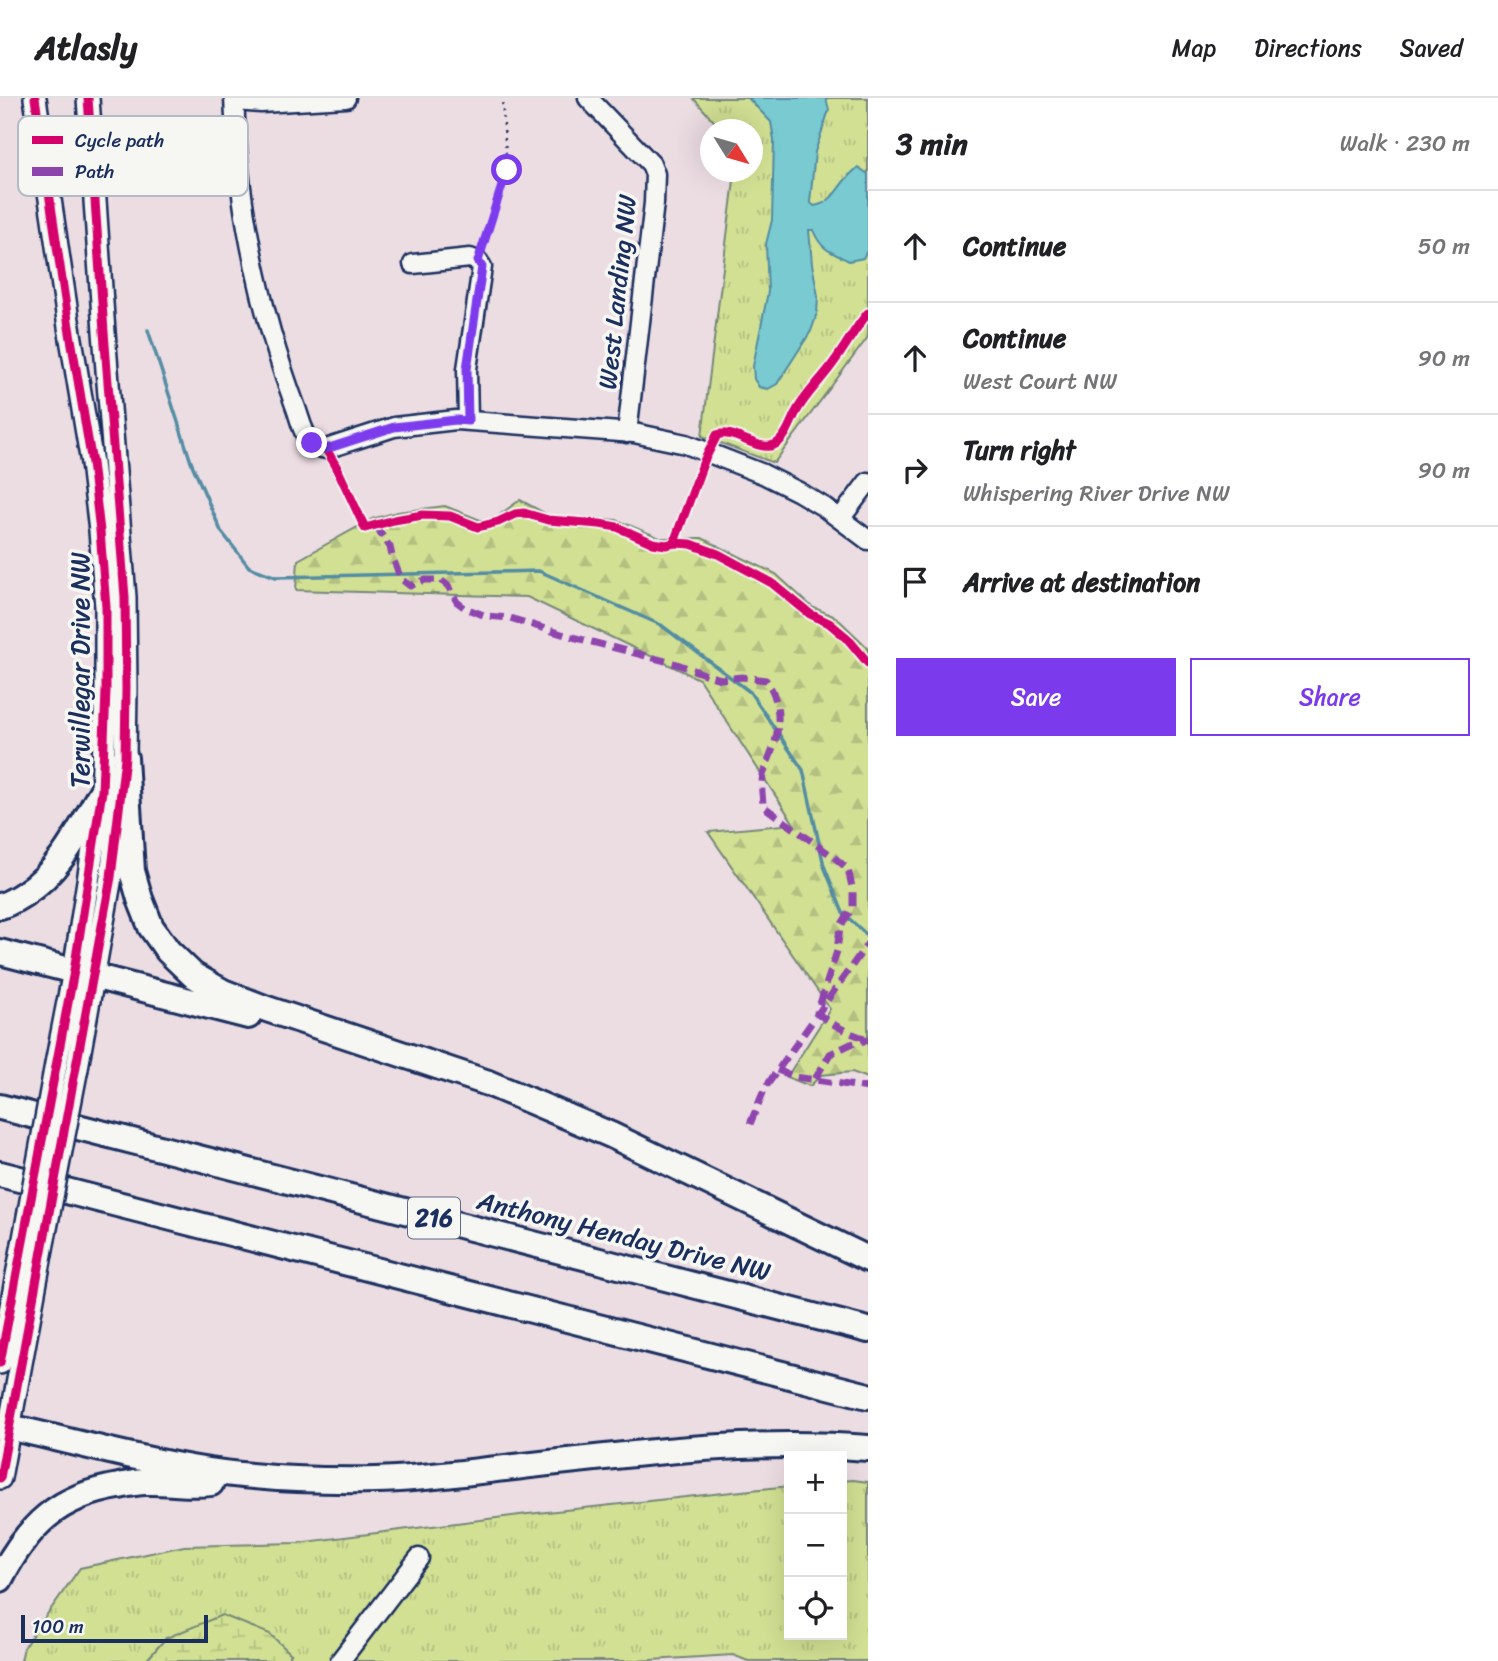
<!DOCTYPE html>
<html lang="en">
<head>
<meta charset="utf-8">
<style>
  :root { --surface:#fff; --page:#f2f2f2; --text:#202124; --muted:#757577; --line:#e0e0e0; --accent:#7c3aed }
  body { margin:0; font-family:Sriracha,sans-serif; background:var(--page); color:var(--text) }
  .controls { position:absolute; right:21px; bottom:21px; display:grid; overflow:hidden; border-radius:0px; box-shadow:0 7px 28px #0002 }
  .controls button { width:63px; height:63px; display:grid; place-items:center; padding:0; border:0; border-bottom:2px solid var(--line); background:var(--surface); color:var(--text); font:35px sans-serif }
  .compass { position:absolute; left:700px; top:21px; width:63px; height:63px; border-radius:50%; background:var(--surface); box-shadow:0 7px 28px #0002; rotate:127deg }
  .scale { position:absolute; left:21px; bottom:18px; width:187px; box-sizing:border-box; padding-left:7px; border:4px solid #1b2f5e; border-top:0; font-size:19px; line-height:24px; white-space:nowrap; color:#1b2f5e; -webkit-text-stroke:5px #f6f6f2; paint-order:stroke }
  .stop { position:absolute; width:21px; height:21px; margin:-16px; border:5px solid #7c3aed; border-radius:50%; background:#fff }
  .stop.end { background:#7c3aed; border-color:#fff; box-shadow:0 2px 7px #0008 }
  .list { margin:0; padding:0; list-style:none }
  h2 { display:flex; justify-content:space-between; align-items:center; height:91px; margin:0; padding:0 28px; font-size:30px }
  h2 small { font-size:23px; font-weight:400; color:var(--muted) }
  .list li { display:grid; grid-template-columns:46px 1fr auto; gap:21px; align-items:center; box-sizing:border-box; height:112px; padding:0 28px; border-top:2px solid var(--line) }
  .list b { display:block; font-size:26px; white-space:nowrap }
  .list p { margin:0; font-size:23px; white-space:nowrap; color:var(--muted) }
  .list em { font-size:23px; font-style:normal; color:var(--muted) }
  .actions { display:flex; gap:14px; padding:21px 28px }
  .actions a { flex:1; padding:16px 0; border:2px solid var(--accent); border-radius:0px; text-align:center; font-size:24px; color:var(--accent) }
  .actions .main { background:var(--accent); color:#fff }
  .icon { flex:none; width:38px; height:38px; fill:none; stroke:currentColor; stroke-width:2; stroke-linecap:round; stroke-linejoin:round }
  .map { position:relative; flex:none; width:868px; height:1563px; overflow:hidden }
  header { display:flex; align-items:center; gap:42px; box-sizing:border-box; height:98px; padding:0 35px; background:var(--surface); border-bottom:2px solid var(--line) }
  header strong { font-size:33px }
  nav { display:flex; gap:38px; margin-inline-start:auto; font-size:24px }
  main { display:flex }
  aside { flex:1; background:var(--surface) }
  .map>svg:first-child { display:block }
</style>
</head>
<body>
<header>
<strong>Atlasly</strong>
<nav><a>Map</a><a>Directions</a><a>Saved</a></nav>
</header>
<main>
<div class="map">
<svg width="868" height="1563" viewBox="0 0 868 1563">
  <defs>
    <pattern id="grass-tufts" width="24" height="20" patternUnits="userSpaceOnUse" patternTransform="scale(1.75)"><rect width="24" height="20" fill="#d1e093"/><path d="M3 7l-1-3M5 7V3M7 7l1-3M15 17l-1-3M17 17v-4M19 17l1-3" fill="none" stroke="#b3c081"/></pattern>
    <pattern id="forest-firs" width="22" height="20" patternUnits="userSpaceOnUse" patternTransform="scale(1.75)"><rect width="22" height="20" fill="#d1e093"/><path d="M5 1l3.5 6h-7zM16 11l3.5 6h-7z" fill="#b3c081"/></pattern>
    <pattern id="wetland-marsh" width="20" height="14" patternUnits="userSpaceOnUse" patternTransform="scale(1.75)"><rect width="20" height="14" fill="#d1e093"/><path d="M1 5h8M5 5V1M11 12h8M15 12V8" fill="none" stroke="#b3c081"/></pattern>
  </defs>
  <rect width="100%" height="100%" fill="#ecdde3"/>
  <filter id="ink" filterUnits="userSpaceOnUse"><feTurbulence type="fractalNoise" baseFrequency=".0143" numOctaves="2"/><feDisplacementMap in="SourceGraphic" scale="14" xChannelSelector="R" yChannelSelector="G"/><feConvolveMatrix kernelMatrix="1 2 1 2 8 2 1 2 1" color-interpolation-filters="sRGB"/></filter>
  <g filter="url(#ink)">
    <path fill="url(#grass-tufts)" stroke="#768878" stroke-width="2" d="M 693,0 L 868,0 L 868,239 L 774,365 L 702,338 L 735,74 L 752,74 L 752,32 L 721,31 Z
      M 853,1382 L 868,1384 L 868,1563 L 748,1563 L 733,1557 L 635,1563 L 287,1563 L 291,1556 L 166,1540 L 146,1563 L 21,1563 L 24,1549 L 80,1470 L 184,1448 L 297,1445 L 528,1416 L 789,1388 L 789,1537 L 842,1537 L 842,1383 Z"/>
    <path fill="url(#forest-firs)" stroke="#768878" stroke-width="2" d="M 520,402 L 548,417 L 617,422 L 660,440 L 702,440 L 776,476 L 812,509 L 836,519 L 868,550 L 868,980 L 852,974 L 821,977 L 810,988 L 787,979 L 830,911 L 708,734 L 794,726 L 699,581 L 527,499 L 296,492 L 298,462 L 372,421 L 397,414 L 445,408 L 488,425 Z"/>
    <path fill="url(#wetland-marsh)" stroke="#768878" stroke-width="2" d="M 222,1517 L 270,1536 L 291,1556 L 287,1563 L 146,1563 L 166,1540 Z"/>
    <path fill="#79cad1" stroke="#538ca3" stroke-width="2" d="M 748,0 L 826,0 L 829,12 L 815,54 L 810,104 L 814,108 C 831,105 835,94 845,82 C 849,77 854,73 858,69 L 868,76 L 868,151 L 863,160 L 849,163 C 831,154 821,152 813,132 L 809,132 L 812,166 L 818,198 L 817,216 L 811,233 L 777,286 L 768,291 L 759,289 L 754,281 L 753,268 L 768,194 L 766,146 L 772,122 L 774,42 L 771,24 Z"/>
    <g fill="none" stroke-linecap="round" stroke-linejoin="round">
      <path stroke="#538ca3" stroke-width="3.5" d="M 148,232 L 191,364 L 221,433 L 249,469 L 276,479 L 539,473 L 661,527 L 750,594 L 803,672 L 824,768 L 843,815 L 868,838"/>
      <defs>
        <path id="minor" d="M 234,0 C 236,43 239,86 247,129 C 258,190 274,252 296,310 C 300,321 303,336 311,345 C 315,348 321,350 326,351 L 394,329 L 456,322 L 634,335 L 686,346 L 763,376 L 799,394 L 824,409 L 868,442
          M 588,0 L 651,66 L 655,76 L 654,105 L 627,335
          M 235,3 L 261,5 L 346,0
          M 413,166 L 470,160 L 478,163 L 482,169 L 467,271 L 468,323
          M 840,421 L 868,384
          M 340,1563 L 419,1460"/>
        <path id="major" d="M 35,0 L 69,229 L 92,365 L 100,433 L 106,509 L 106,593 L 102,693 L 74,873 L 56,966
          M 77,970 L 111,779 L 125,660 L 126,590 L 125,499 L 104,234 L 88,0
          M 0,1265 L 23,1146
          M 0,1380 L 42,1151"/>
        <path id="highway" d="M 125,660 L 132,773 L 140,801 L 151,829 L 168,853 L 193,877 L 223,894 L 267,911 L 488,985 L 611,1037 L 868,1161
          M 0,808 C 9,806 16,801 24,796 C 62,772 80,730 102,693
          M 0,854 L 248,918
          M 0,1009 L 868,1232
          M 0,1076 L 868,1298
          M 0,1327 C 64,1341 127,1359 191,1370 C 252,1381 315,1383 376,1382 C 422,1381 468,1374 514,1369 C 631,1356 750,1340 868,1350
          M 0,1481 C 28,1427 58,1398 119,1388 C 128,1386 137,1384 146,1384 C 168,1383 190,1388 211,1385"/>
      </defs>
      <use href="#minor" stroke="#1b2f5e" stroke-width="23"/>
      <use href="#major" stroke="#1b2f5e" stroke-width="26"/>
      <use href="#highway" stroke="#1b2f5e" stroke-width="30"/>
      <path stroke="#1b2f5e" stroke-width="2.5" stroke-dasharray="2 5" stroke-linecap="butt" d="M 482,150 L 507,72 L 502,0"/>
      <use href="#minor" stroke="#f6f6f2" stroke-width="18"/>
      <use href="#major" stroke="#f6f6f2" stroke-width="21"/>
      <use href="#highway" stroke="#f6f6f2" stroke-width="24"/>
      <defs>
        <path id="major-bridge" d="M 23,1146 L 56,966
          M 42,1151 L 77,970"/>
      </defs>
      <use href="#major-bridge" stroke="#1b2f5e" stroke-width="26" stroke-linecap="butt"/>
      <use href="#major-bridge" stroke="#f6f6f2" stroke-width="21"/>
      <path stroke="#8e44ad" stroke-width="7" stroke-dasharray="14 7" stroke-linecap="butt" d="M 375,427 L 390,449 L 392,458 L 401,481 L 410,488 L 425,482 L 441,482 L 448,488 L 457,504 L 465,510 L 486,518 L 510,520 L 565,537 L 677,566 L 710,578 L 721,581 L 742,579 L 766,582 C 781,602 781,630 772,653 C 769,663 762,674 762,685 C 761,692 763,700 763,708 L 835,760 L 848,771 L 853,793 L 853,809 L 840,829 L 837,853 L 817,915 C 833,927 849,936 868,941
        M 777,972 L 796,979 L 868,990
        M 815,981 L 830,956 L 851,946 L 868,942
        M 750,1026 L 765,990 L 868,845"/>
      <defs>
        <path id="cycleway" d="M 326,351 L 336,368 L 365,430 L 394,422 L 423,417 L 450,418 L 478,429 L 498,424 L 515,416 L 524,415 L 548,422 L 600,426 L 617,429 L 653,445 L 666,447 L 675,445 L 691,446 L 718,456 L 772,485 L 810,516 L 829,525 L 847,540 L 868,565
          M 675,445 L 676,439 L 704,363 L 717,337 C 734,330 757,354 774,347 C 785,342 790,326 795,316 C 805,296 821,283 834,264 C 846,248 855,230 868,215
          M 0,1265 L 74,873 L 102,693 L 106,593 L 106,509 L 100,433 L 92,365 L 69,229 L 35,0
          M 0,1380 L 111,779 L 125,660 L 126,590 L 125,499 L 104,234 L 88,0"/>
      </defs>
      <use href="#cycleway" stroke="#f6f6f2" stroke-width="13"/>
      <use href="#cycleway" stroke="#d6006c" stroke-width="9"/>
    </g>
  </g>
  <g fill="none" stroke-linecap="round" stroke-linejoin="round" filter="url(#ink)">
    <path stroke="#7c3aed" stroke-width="9" d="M 312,345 L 320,350 L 326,351 L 394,329 L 456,322 L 468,323 L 467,271 L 482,169 L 478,163 L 507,72"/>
  </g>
  <g text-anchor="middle" stroke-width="7" stroke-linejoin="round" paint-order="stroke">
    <rect fill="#f6f6f2" stroke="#5d6b8a" stroke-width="2" x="408" y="1099.5" width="52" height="41" rx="5"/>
    <g font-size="24" font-weight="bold" fill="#1b2f5e">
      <text x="434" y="1128">216</text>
    </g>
    <g font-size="26" fill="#1b2f5e" stroke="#f6f6f2">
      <text transform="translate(617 194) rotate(-84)" y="9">West Landing NW</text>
      <text transform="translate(80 572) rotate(-90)" y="9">Terwillegar Drive NW</text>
      <text transform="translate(624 1138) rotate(14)" y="9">Anthony Henday Drive NW</text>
    </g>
  </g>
  <rect x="18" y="18" width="230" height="80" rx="10" fill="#f6f6f2" stroke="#b4bac6" stroke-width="2"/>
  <rect x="32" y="38" width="31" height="8" fill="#d6006c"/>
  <rect x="32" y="69" width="31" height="9" fill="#8e44ad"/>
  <g font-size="19" fill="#1b2f5e">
    <text x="75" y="49">Cycle path</text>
    <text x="75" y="80">Path</text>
  </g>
</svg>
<div class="controls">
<button>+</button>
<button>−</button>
<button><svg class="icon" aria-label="locate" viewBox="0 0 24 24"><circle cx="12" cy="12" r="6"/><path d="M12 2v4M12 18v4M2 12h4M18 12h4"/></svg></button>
</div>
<svg class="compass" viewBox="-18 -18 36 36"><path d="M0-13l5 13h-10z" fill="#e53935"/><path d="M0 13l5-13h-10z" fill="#757577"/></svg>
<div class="scale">100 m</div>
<div class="stop" style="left:507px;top:72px"></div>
<div class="stop end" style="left:312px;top:345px"></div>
</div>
<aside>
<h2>3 min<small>Walk · 230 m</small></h2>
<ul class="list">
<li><svg class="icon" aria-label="ahead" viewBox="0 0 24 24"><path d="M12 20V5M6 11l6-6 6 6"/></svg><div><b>Continue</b></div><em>50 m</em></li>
<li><svg class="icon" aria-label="ahead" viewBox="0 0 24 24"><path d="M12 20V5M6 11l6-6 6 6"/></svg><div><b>Continue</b><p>West Court NW</p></div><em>90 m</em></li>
<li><svg class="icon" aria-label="right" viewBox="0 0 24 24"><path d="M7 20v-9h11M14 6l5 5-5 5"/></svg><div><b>Turn right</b><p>Whispering River Drive NW</p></div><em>90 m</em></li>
<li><svg class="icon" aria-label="arrive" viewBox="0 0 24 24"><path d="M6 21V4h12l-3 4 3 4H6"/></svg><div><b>Arrive at destination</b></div></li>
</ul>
<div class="actions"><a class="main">Save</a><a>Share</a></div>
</aside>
</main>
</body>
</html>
